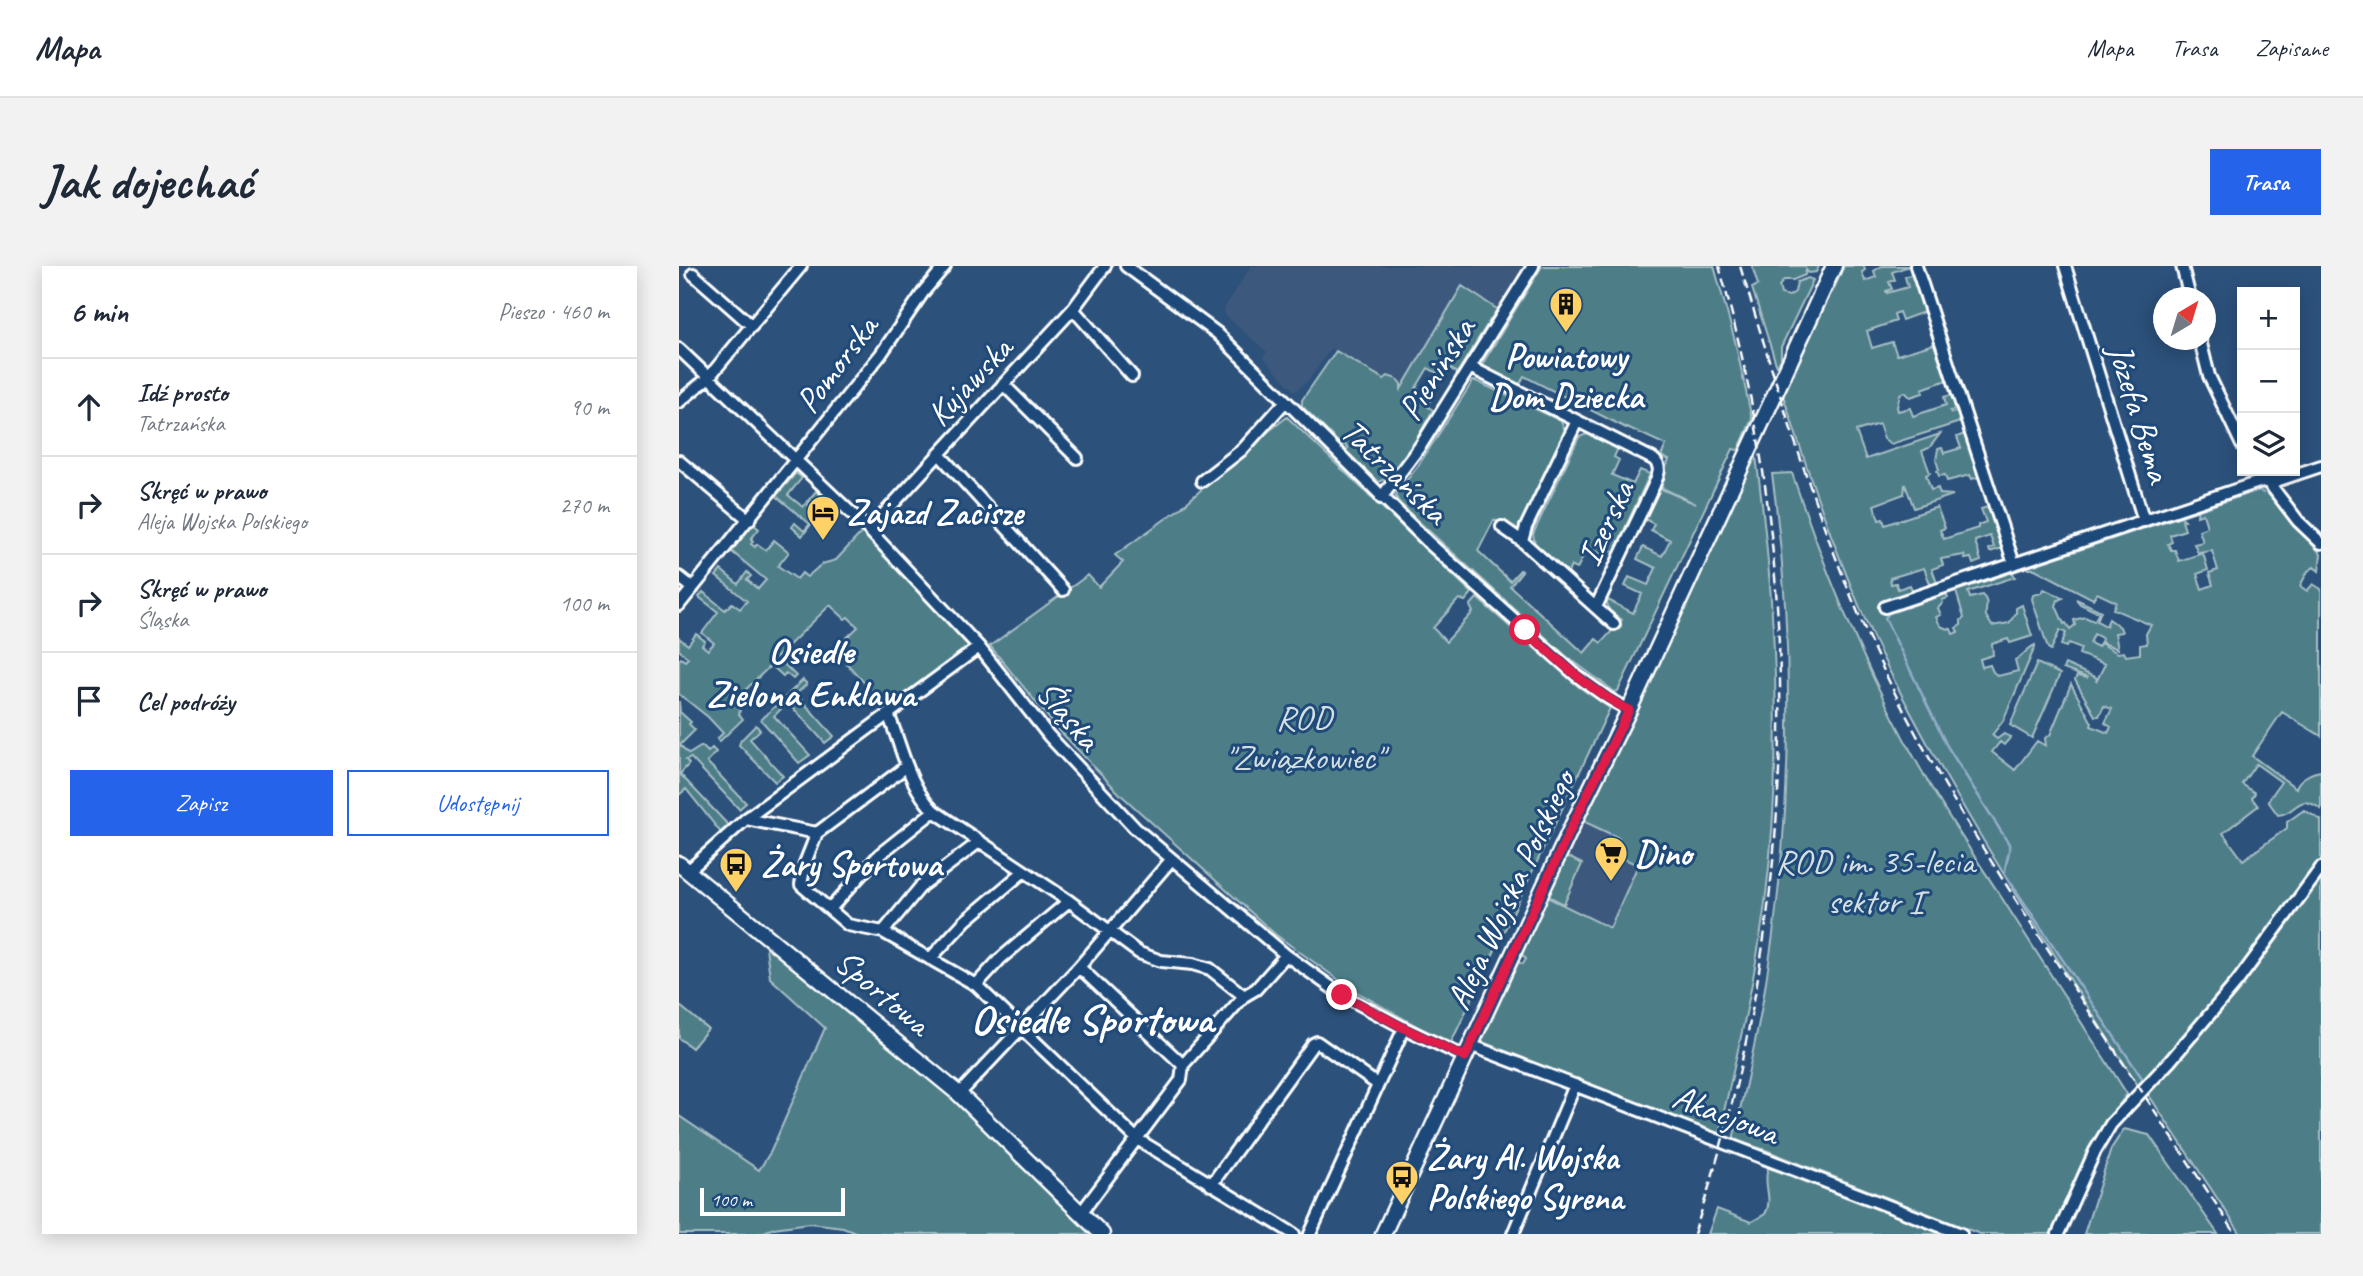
<!DOCTYPE html>
<html lang="pl">
<head>
<meta charset="utf-8">
<style>
  :root { --surface:#fff; --page:#f2f2f3; --text:#1f2937; --muted:#747a83; --line:#e0e1e3; --accent:#2563eb }
  body { margin:0; font-family:Caveat,sans-serif; background:var(--page); color:var(--text) }
  .controls { position:absolute; right:21px; top:21px; display:grid; overflow:hidden; border-radius:0px; box-shadow:0 4px 18px #0003 }
  .controls button { width:63px; height:63px; display:grid; place-items:center; padding:0; border:0; border-bottom:2px solid var(--line); background:var(--surface); color:var(--text); font:35px sans-serif }
  .compass { position:absolute; left:1474px; top:21px; width:63px; height:63px; border-radius:50%; background:var(--surface); box-shadow:0 4px 18px #0003; rotate:38deg }
  .scale { position:absolute; left:21px; bottom:18px; width:145px; box-sizing:border-box; padding-left:7px; border:4px solid #fff; border-top:0; font-size:19px; line-height:24px; white-space:nowrap; color:#fff; -webkit-text-stroke:5px #1f4a7a; paint-order:stroke }
  .stop { position:absolute; width:21px; height:21px; margin:-16px; border:5px solid #e11d48; border-radius:50%; background:#fff }
  .stop.end { background:#e11d48; border-color:#fff; box-shadow:0 2px 7px #0008 }
  .list { margin:0; padding:0; list-style:none }
  h2 { display:flex; justify-content:space-between; align-items:center; height:91px; margin:0; padding:0 28px; font-size:30px }
  h2 small { font-size:23px; font-weight:400; color:var(--muted) }
  .list li { display:grid; grid-template-columns:46px 1fr auto; gap:21px; align-items:center; box-sizing:border-box; height:98px; padding:0 28px; border-top:2px solid var(--line) }
  .list b { display:block; font-size:26px; white-space:nowrap }
  .list p { margin:0; font-size:23px; white-space:nowrap; color:var(--muted) }
  .list em { font-size:23px; font-style:normal; color:var(--muted) }
  .actions { display:flex; gap:14px; padding:21px 28px }
  .actions a { flex:1; padding:16px 0; border:2px solid var(--accent); border-radius:0px; text-align:center; font-size:24px; color:var(--accent) }
  .actions .main { background:var(--accent); color:#fff }
  .icon { flex:none; width:38px; height:38px; fill:none; stroke:currentColor; stroke-width:2; stroke-linecap:round; stroke-linejoin:round }
  .map { position:relative; flex:none; width:1642px; height:968px; overflow:hidden; border-radius:0px }
  header { display:flex; align-items:center; gap:42px; box-sizing:border-box; height:98px; padding:0 35px; background:var(--surface); border-bottom:2px solid var(--line) }
  header strong { font-size:33px }
  nav { display:flex; gap:38px; margin-inline-start:auto; font-size:24px }
  .intro { display:flex; align-items:center; justify-content:space-between; box-sizing:border-box; height:168px; padding:0 42px }
  h1 { margin:0; font-size:49px }
  .button { padding:18px 32px; border-radius:0px; background:var(--accent); color:#fff; font-size:24px; font-weight:700 }
  main { display:flex; gap:42px; padding:0 42px }
  aside { flex:1; background:var(--surface); border-radius:0px; box-shadow:0 4px 18px #0003 }
  .map>svg:first-child { display:block }
</style>
</head>
<body>
<header>
<strong>Mapa</strong>
<nav><a>Mapa</a><a>Trasa</a><a>Zapisane</a></nav>
</header>
<div class="intro"><h1>Jak dojechać</h1><a class="button">Trasa</a></div>
<main>
<aside>
<h2>6 min<small>Pieszo · 460 m</small></h2>
<ul class="list">
<li><svg class="icon" aria-label="ahead" viewBox="0 0 24 24"><path d="M12 20V5M6 11l6-6 6 6"/></svg><div><b>Idź prosto</b><p>Tatrzańska</p></div><em>90 m</em></li>
<li><svg class="icon" aria-label="right" viewBox="0 0 24 24"><path d="M7 20v-9h11M14 6l5 5-5 5"/></svg><div><b>Skręć w prawo</b><p>Aleja Wojska Polskiego</p></div><em>270 m</em></li>
<li><svg class="icon" aria-label="right" viewBox="0 0 24 24"><path d="M7 20v-9h11M14 6l5 5-5 5"/></svg><div><b>Skręć w prawo</b><p>Śląska</p></div><em>100 m</em></li>
<li><svg class="icon" aria-label="arrive" viewBox="0 0 24 24"><path d="M6 21V4h12l-3 4 3 4H6"/></svg><div><b>Cel podróży</b></div></li>
</ul>
<div class="actions"><a class="main">Zapisz</a><a>Udostępnij</a></div>
</aside>
<div class="map">
<svg width="1642" height="968" viewBox="0 0 1642 968">
  <rect width="100%" height="100%" fill="#2c517b"/>
  <filter id="ink" filterUnits="userSpaceOnUse"><feTurbulence type="fractalNoise" baseFrequency=".0143" numOctaves="2"/><feDisplacementMap in="SourceGraphic" scale="14" xChannelSelector="R" yChannelSelector="G"/><feConvolveMatrix kernelMatrix="1 2 1 2 8 2 1 2 1" color-interpolation-filters="sRGB"/></filter>
  <g filter="url(#ink)">
    <path fill="#3c597d" d="M 572,0 L 845,0 L 818,43 L 782,21 L 722,123 L 652,82 L 630,114 L 616,126 L 584,91 L 588,86 L 546,49 L 545,43 Z
      M 910,541 L 965,585 L 931,663 L 868,631 Z"/>
    <path fill="#4e7e88" stroke="#a6bec4" stroke-width="2" d="M 863,0 L 1035,0 L 1056,75 L 1073,153 L 1060,183 L 1058,184 L 1054,183 L 1043,206 L 939,425 L 936,426 L 886,389 L 738,254 L 719,235 L 716,229 L 739,200 L 794,115 L 797,115 L 882,155 L 886,165 L 842,260 L 839,264 L 832,264 L 815,254 L 799,285 L 831,315 L 841,304 L 843,305 L 831,320 L 905,387 L 917,373 L 922,377 L 943,354 L 930,344 L 927,333 L 954,347 L 963,328 L 946,320 L 950,311 L 969,319 L 977,302 L 958,293 L 964,281 L 983,290 L 991,274 L 972,264 L 975,258 L 964,252 L 978,221 L 1017,238 L 979,220 L 990,194 L 982,190 L 987,179 L 948,161 L 947,162 L 845,110 L 840,120 L 805,102 L 804,97 Z
      M 1073,0 L 1140,0 L 1137,6 L 1130,7 L 1127,4 L 1126,9 L 1114,14 L 1105,14 L 1100,20 L 1102,28 L 1110,30 L 1116,26 L 1118,16 L 1129,12 L 1134,14 L 1102,81 L 1102,93 L 1098,101 L 1073,22 L 1079,19 Z
      M 1165,0 L 1185,0 L 1186,4 L 1183,6 L 1186,15 L 1197,11 L 1195,5 L 1203,0 L 1230,0 L 1213,6 L 1216,14 L 1210,16 L 1213,23 L 1207,25 L 1208,27 L 1229,21 L 1226,11 L 1233,8 L 1245,46 L 1223,54 L 1220,46 L 1215,48 L 1217,55 L 1188,65 L 1193,82 L 1213,76 L 1218,89 L 1255,78 L 1268,114 L 1243,123 L 1244,127 L 1231,131 L 1226,126 L 1221,128 L 1218,141 L 1219,145 L 1231,142 L 1234,150 L 1267,139 L 1265,131 L 1272,129 L 1277,143 L 1271,145 L 1272,147 L 1278,146 L 1281,156 L 1212,178 L 1205,173 L 1200,158 L 1177,165 L 1187,193 L 1261,168 L 1250,182 L 1243,185 L 1251,207 L 1247,209 L 1252,224 L 1259,222 L 1261,228 L 1274,229 L 1235,242 L 1226,218 L 1225,228 L 1195,239 L 1200,254 L 1204,253 L 1206,259 L 1258,241 L 1266,262 L 1261,264 L 1265,273 L 1299,262 L 1299,259 L 1307,256 L 1302,243 L 1309,241 L 1323,282 L 1311,286 L 1310,283 L 1315,281 L 1311,270 L 1296,275 L 1302,295 L 1294,298 L 1292,292 L 1286,293 L 1285,289 L 1262,293 L 1264,299 L 1253,303 L 1258,317 L 1252,320 L 1245,302 L 1211,312 L 1212,318 L 1217,317 L 1219,323 L 1231,319 L 1234,326 L 1226,329 L 1266,325 L 1269,332 L 1263,334 L 1264,337 L 1259,342 L 1262,349 L 1257,351 C 1261,361 1263,362 1272,363 L 1274,368 L 1279,366 L 1277,362 L 1282,359 L 1282,354 L 1285,352 L 1276,322 L 1332,303 L 1336,311 L 1289,326 L 1291,332 L 1303,329 C 1311,336 1306,341 1307,350 L 1313,360 L 1330,357 L 1337,347 L 1337,342 L 1343,339 L 1353,370 L 1331,377 L 1329,373 L 1313,378 L 1314,389 L 1301,393 L 1303,401 L 1311,399 L 1314,406 L 1319,410 L 1339,405 L 1336,394 C 1345,390 1347,383 1356,379 L 1356,381 L 1324,455 L 1313,469 L 1318,473 L 1325,468 L 1332,471 L 1325,479 L 1321,476 L 1313,486 L 1336,504 L 1358,475 L 1367,480 L 1366,472 L 1371,469 L 1392,418 L 1413,457 L 1412,460 L 1429,467 L 1432,461 L 1426,457 L 1433,443 L 1425,440 L 1420,450 L 1416,450 L 1396,414 L 1398,410 L 1409,412 L 1384,403 L 1386,398 L 1418,412 L 1417,416 L 1426,398 L 1400,388 L 1402,382 L 1390,377 L 1387,381 L 1382,379 L 1387,367 L 1381,364 L 1372,384 L 1369,382 L 1353,333 L 1354,329 L 1363,327 L 1365,323 L 1384,332 L 1379,334 L 1377,340 L 1385,358 L 1387,357 L 1391,363 L 1396,359 L 1395,354 L 1406,351 L 1415,355 L 1420,347 L 1401,338 L 1397,333 L 1422,345 L 1418,355 L 1427,360 L 1430,353 L 1441,361 L 1443,366 L 1436,367 L 1439,383 L 1422,376 L 1423,372 L 1415,368 L 1411,377 L 1419,381 L 1421,377 L 1439,387 L 1445,386 L 1447,390 L 1461,388 L 1461,379 L 1468,378 L 1467,368 L 1472,359 L 1434,343 L 1437,336 L 1418,327 L 1414,333 L 1356,303 L 1349,303 L 1347,299 L 1499,248 L 1506,254 L 1503,255 L 1506,264 L 1491,269 L 1493,276 L 1489,278 L 1492,284 L 1496,284 L 1500,295 L 1524,287 L 1529,304 L 1518,308 L 1523,323 L 1534,319 L 1530,307 L 1539,304 L 1533,285 L 1519,287 L 1515,278 L 1524,276 L 1520,264 L 1528,261 L 1524,248 L 1518,250 L 1519,241 L 1582,220 L 1642,288 L 1640,305 L 1635,301 L 1629,305 L 1621,320 L 1628,325 L 1634,318 L 1642,323 L 1642,470 L 1603,446 L 1573,490 L 1617,522 C 1619,513 1633,506 1642,505 L 1642,543 C 1617,525 1619,548 1599,549 L 1589,535 L 1602,516 L 1577,498 L 1563,518 L 1576,527 L 1573,532 L 1579,540 L 1544,567 L 1564,594 L 1608,562 L 1608,556 L 1625,544 L 1642,554 L 1642,968 L 1562,968 L 1467,825 L 1462,824 C 1371,681 1276,540 1201,386 C 1161,302 1131,212 1102,123 L 1134,51 L 1154,25 Z
      M 783,20 L 818,43 L 778,107 L 766,99 L 760,108 L 749,102 L 737,122 L 752,132 L 748,140 L 754,144 C 743,163 721,209 699,216 L 667,185 L 669,182 L 665,178 L 663,180 L 623,140 L 623,134 L 657,85 L 705,113 L 709,110 L 718,113 L 722,118 L 722,123 Z
      M 608,151 L 793,327 L 786,335 L 780,333 L 754,362 L 767,376 L 794,346 L 791,340 L 798,332 L 900,421 L 931,442 L 771,779 L 671,722 L 597,669 L 442,529 L 378,462 L 311,380 L 409,309 L 420,321 L 444,296 L 436,289 L 503,241 L 566,184 Z
      M 908,168 L 939,182 L 935,191 L 940,194 L 933,209 L 954,218 L 961,204 L 971,208 L 935,286 L 925,282 L 922,288 L 908,282 L 898,303 L 892,300 L 889,307 L 856,278 L 854,268 L 900,171 Z
      M 1285,168 L 1300,211 L 1293,213 L 1291,209 L 1268,215 L 1266,209 L 1260,210 L 1258,205 L 1260,204 L 1257,194 L 1259,183 L 1263,182 L 1265,187 L 1282,182 L 1278,171 Z
      M 1076,183 C 1097,334 1105,485 1086,637 C 1076,716 1057,793 1039,871 L 900,813 L 898,816 L 804,779 L 801,771 L 835,698 L 839,696 L 844,698 L 847,693 L 842,687 L 843,684 L 868,631 L 931,662 L 959,599 L 941,591 L 943,584 L 936,581 L 940,572 L 904,555 Z
      M 117,207 L 123,212 L 109,229 L 124,241 L 137,225 L 144,231 L 138,240 L 132,235 L 129,239 L 140,248 L 123,270 L 113,261 L 116,257 L 125,265 L 131,258 L 97,230 Z
      M 1113,207 C 1146,305 1189,410 1240,500 C 1264,544 1292,585 1319,626 C 1362,693 1405,761 1448,828 L 1418,869 L 1373,968 L 1301,968 L 1084,883 L 1054,874 C 1065,826 1077,777 1085,728 C 1114,556 1117,381 1093,208 Z
      M 74,258 L 80,263 L 72,273 L 74,275 L 72,278 L 76,281 L 78,278 L 87,284 L 95,274 L 110,286 L 99,300 L 118,313 L 123,307 L 128,311 L 143,298 L 157,294 L 183,266 L 294,380 L 207,444 L 200,436 L 201,434 L 159,388 L 146,399 L 143,395 L 179,361 L 169,351 L 166,353 L 151,339 L 98,391 L 117,410 L 114,413 L 107,407 L 104,410 L 92,399 L 54,436 L 61,444 L 60,448 L 64,453 L 40,476 L 38,473 L 44,467 L 29,451 L 0,428 L 0,394 L 2,392 L 6,395 L 9,392 L 0,384 L 0,372 L 9,379 L 17,368 L 26,375 L 23,379 L 29,384 L 35,377 L 23,367 L 39,346 L 20,331 L 24,326 L 46,344 L 53,337 L 61,343 L 68,335 L 37,310 L 42,304 L 59,318 L 68,306 L 72,310 L 68,314 L 79,323 L 87,314 L 52,285 Z
      M 1358,397 L 1381,408 L 1353,472 L 1331,459 Z
      M 124,414 L 128,418 L 117,428 L 155,470 L 146,477 L 105,432 Z
      M 0,435 L 1,446 L 12,456 L 10,458 L 16,464 L 1,479 L 10,488 L 23,480 L 29,486 L 33,482 L 37,486 L 28,496 L 67,537 L 60,543 L 12,492 L 7,494 L 10,498 L 1,508 L 51,561 L 43,568 L 7,523 L 0,529 Z
      M 100,436 L 105,440 L 95,450 L 131,489 L 120,497 L 82,454 Z
      M 77,459 L 81,464 L 71,473 L 104,510 L 96,516 L 60,479 L 62,474 Z
      M 891,592 L 903,598 L 885,638 L 869,630 L 887,593 Z
      M 86,674 L 263,819 L 415,968 L 181,968 L 164,961 L 131,957 L 95,962 L 80,968 L 0,968 L 0,850 L 80,904 L 92,885 L 146,762 L 91,712 Z
      M 0,739 L 29,763 L 13,782 L 0,772 Z
      M 1445,863 L 1470,869 L 1539,968 L 1405,968 L 1432,883 Z
      M 1089,902 L 1107,907 L 1271,968 L 1029,968 L 1038,943 L 1072,956 L 1086,948 C 1095,933 1083,918 1089,902 Z"/>
    <g fill="none" stroke-linecap="round" stroke-linejoin="round">
      <path stroke="#92adc9" stroke-width="2.5" d="M 1463,812 L 1326,608 C 1325,596 1332,589 1330,578 L 1268,480 L 1206,352 L 1210,347 L 1580,224 L 1584,227"/>
      <defs>
        <path id="minor" d="M 447,0 L 538,67 L 751,278 L 897,409 L 929,432 L 950,444
          M 1237,0 L 1335,298
          M 1386,0 L 1465,255
          M 1503,0 L 1511,32
          M 14,8 L 73,60
          M 394,43 L 453,110
          M 1521,74 L 1530,110 L 1563,179
          M 0,83 L 190,264 L 300,381 L 370,470 L 456,562 L 607,689 L 663,729 L 725,762 L 786,791
          M 791,101 L 974,193 C 984,201 979,209 975,219 L 917,341
          M 325,119 L 398,192
          M 0,136 L 30,111 L 122,0
          M 898,155 L 847,261 L 843,275 L 935,358
          M 260,188 L 384,324
          M 0,195 L 70,254
          M 1578,205 L 1583,215 L 1590,217 L 1619,255 L 1642,277
          M 523,215 L 564,183 L 606,136
          M 702,232 L 742,179 L 854,0
          M 823,261 L 843,275
          M 190,264 L 394,43 L 426,0
          M 0,311 L 14,322
          M 0,339 L 202,88 L 245,25 L 266,0
          M 1206,341 L 1583,215 L 1594,216 L 1642,200
          M 209,448 C 223,480 229,520 255,545 L 390,635 L 460,687 L 482,695 L 514,698 L 531,703 L 565,730
          M 228,500 L 138,567 L 126,597 L 122,619 L 169,659 L 204,666 L 297,719 L 458,873 L 615,968
          M 67,553 L 138,567
          M 9,605 L 67,553 L 300,381
          M 151,643 L 201,588 L 255,545
          M 204,666 L 242,620 L 300,576
          M 251,693 L 286,655 L 344,606
          M 400,701 L 504,799
          M 297,719 L 321,693 L 390,635
          M 791,779 L 1282,968
          M 280,828 L 400,701 L 492,594
          M 532,919 L 634,778 L 638,776 L 698,818
          M 402,947 L 502,814 L 504,799 L 565,730 L 577,723 L 607,689
          M 631,968 L 725,762
          M 834,968 L 896,819
          M 1379,968 L 1416,885 L 1432,858 L 1491,795 L 1558,716 L 1642,602"/>
        <path id="tertiary" d="M 0,598 L 280,828 L 423,968
          M 704,968 L 894,558 L 950,444 L 1155,0"/>
      </defs>
      <use href="#minor" stroke="#fff" stroke-width="16"/>
      <use href="#tertiary" stroke="#fff" stroke-width="19"/>
      <use href="#minor" stroke="#1f4a7a" stroke-width="10"/>
      <use href="#tertiary" stroke="#1f4a7a" stroke-width="14"/>
      <path stroke="#fff" stroke-width="2.5" stroke-dasharray="10 5" stroke-linecap="butt" d="M 1061,0 C 1104,138 1144,278 1207,409 C 1257,513 1321,610 1384,706 C 1442,793 1499,881 1557,968
        M 1015,968 C 1120,655 1130,317 1040,0"/>
    </g>
  </g>
  <g fill="none" stroke-linecap="round" stroke-linejoin="round" filter="url(#ink)">
    <path stroke="#e11d48" stroke-width="9" d="M 663,729 L 725,762 L 786,791 L 894,558 L 950,444 C 911,425 878,393 846,364"/>
  </g>
  <defs>
    <symbol id="building-pin" viewBox="-11 -11 22 30"><path d="M0 17L-7.5 6A9.5 9.5 0 1 1 7.5 6Z" fill="#ffd166" stroke="#1f4a7a"/><path d="M-4-6H4V6H1V3H-1V6H-4ZM-2.5-4.3h1.7v1.8h-1.7ZM.8-4.3h1.7v1.8H.8ZM-2.5-1h1.7V.8h-1.7ZM.8-1h1.7V.8H.8Z" fill="#111"/></symbol>
    <symbol id="hotel-pin" viewBox="-11 -11 22 30"><path d="M0 17L-7.5 6A9.5 9.5 0 1 1 7.5 6Z" fill="#ffd166" stroke="#1f4a7a"/><path d="M-6-4.5h1.5V1H6V5H4.5V3h-9V5H-6ZM-4 0a1.8 1.8 0 1 1 3.6 0ZM.5 0V-2.5h3Q6-2.5 6 0Z" fill="#111"/></symbol>
    <symbol id="supermarket-pin" viewBox="-11 -11 22 30"><path d="M0 17L-7.5 6A9.5 9.5 0 1 1 7.5 6Z" fill="#ffd166" stroke="#1f4a7a"/><path d="M-6-5.5h2.5l.6 2H6L4.5 2H-2.5L-4.4-4H-6ZM-1.5 3.2a1.3 1.3 0 1 0 .1 0ZM3 3.2a1.3 1.3 0 1 0 .1 0Z" fill="#111"/></symbol>
    <symbol id="bus-pin" viewBox="-11 -11 22 30"><path d="M0 17L-7.5 6A9.5 9.5 0 1 1 7.5 6Z" fill="#ffd166" stroke="#1f4a7a"/><path d="M-5-6H5V4H4V6H2V4H-2V6H-4V4H-5ZM-3.5-4V0h7V-4ZM-3.5 1.2v1.5H-2V1.2ZM2 1.2v1.5H3.5V1.2Z" fill="#111"/></symbol>
  </defs>
  <g fill-rule="evenodd">
    <use href="#building-pin" x="868" y="19" width="38" height="52"/>
    <use href="#hotel-pin" x="125" y="227" width="38" height="52"/>
    <use href="#supermarket-pin" x="913" y="568" width="38" height="52"/>
    <use href="#bus-pin" x="38" y="579" width="38" height="52"/>
    <use href="#bus-pin" x="704" y="892" width="38" height="52"/>
  </g>
  <g text-anchor="middle" stroke-width="6" stroke-linejoin="round" paint-order="stroke">
    <g font-size="35" font-weight="bold" fill="#fff" stroke="#1f4a7a" text-anchor="start">
      <text x="887" y="102" text-anchor="middle">Powiatowy<tspan x="887" dy="40">Dom Dziecka</tspan></text>
      <text x="168" y="258">Zajazd Zacisze</text>
      <text x="956" y="599">Dino</text>
      <text x="82" y="610">Żary Sportowa</text>
      <text x="748" y="903">Żary Al. Wojska<tspan x="748" dy="40">Polskiego Syrena</tspan></text>
    </g>
    <g font-size="35" fill="#fff" stroke="#1f4a7a">
      <text transform="translate(157 98) rotate(-53)" y="12">Pomorska</text>
      <text transform="translate(757 103) rotate(-58)" y="12">Pienińska</text>
      <text transform="translate(290 115) rotate(-47)" y="12">Kujawska</text>
      <text transform="translate(1461 147) rotate(73)" y="12">Józefa Bema</text>
      <text transform="translate(716 205) rotate(44)" y="12">Tatrzańska</text>
      <text transform="translate(926 257) rotate(-65)" y="12">Izerska</text>
      <text transform="translate(390 449) rotate(50)" y="12">Śląska</text>
      <text transform="translate(831 624) rotate(-65)" y="12">Aleja Wojska Polskiego</text>
      <text transform="translate(204 726) rotate(40)" y="12">Sportowa</text>
      <text transform="translate(1047 848) rotate(21)" y="12">Akacjowa</text>
    </g>
    <g font-size="35" fill="#d3dfe1" stroke="#1f4a7a">
      <text x="625" y="463">ROD<tspan x="625" dy="40">"Związkowiec"</tspan></text>
      <text x="1196" y="607">ROD im. 35-lecia<tspan x="1196" dy="40">sektor I</tspan></text>
    </g>
    <g font-size="37" font-weight="bold" fill="#fff" stroke="#1f4a7a">
      <text x="132" y="397">Osiedle<tspan x="132" dy="43">Zielona Enklawa</tspan></text>
    </g>
    <g font-size="42" font-weight="bold" fill="#fff" stroke="#1f4a7a">
      <text x="413" y="767">Osiedle Sportowa</text>
    </g>
  </g>
</svg>
<div class="controls">
<button>+</button>
<button>−</button>
<button><svg class="icon" aria-label="layers" viewBox="0 0 24 24"><path d="M12 4l9 5-9 5-9-5zM3 14l9 5 9-5"/></svg></button>
</div>
<svg class="compass" viewBox="-18 -18 36 36"><path d="M0-13l5 13h-10z" fill="#e53935"/><path d="M0 13l5-13h-10z" fill="#747a83"/></svg>
<div class="scale">100 m</div>
<div class="stop" style="left:846px;top:364px"></div>
<div class="stop end" style="left:663px;top:729px"></div>
</div>
</main>
</body>
</html>
